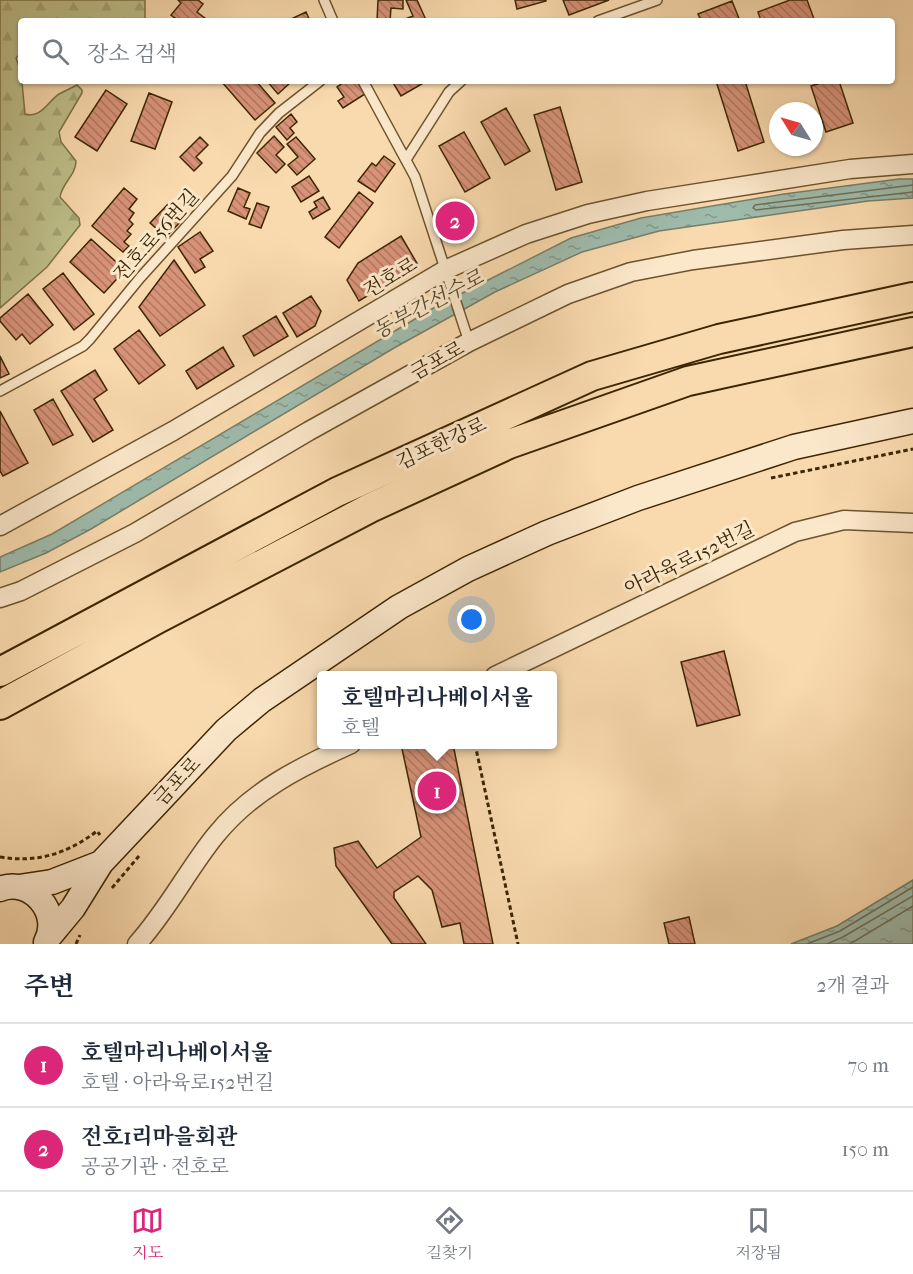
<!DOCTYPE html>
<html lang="ko">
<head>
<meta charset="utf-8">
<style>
  :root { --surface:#fff; --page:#f6f6f7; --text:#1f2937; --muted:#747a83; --line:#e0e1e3; --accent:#db2777 }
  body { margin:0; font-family:"IM FELL French Canon","Noto Serif KR",serif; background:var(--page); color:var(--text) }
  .compass { position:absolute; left:769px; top:102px; width:54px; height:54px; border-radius:50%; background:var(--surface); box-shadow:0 2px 4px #0004; rotate:307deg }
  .you { position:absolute; left:472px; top:620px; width:21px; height:21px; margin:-15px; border:4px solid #fff; border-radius:50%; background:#1a73e8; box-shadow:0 0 0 9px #1a73e833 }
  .badge { display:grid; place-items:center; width:39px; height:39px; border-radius:50%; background:var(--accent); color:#fff; font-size:20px; font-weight:700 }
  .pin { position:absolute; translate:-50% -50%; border:3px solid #fff; box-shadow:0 2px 6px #0006 }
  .popup { position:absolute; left:317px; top:671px; width:240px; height:78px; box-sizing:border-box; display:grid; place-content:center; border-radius:6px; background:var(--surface); filter:drop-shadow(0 2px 4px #0005); font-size:20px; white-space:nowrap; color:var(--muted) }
  .popup b { font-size:22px; color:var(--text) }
  .popup::after { content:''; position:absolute; left:50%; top:100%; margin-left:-12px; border:12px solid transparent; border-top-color:var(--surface) }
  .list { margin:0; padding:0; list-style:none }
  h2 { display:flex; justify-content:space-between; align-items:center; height:78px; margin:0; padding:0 24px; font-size:26px }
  h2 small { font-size:20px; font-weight:400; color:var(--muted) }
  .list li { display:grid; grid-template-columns:39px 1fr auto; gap:18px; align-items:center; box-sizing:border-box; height:84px; padding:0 24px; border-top:2px solid var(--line) }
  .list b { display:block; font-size:22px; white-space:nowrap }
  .list p { margin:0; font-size:20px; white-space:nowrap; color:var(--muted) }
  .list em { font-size:20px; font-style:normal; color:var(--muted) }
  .icon { flex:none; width:33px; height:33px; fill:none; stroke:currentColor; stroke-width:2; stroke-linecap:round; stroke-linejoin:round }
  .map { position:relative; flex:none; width:913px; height:944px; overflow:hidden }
  .search { position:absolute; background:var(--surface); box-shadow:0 2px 4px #0004; left:18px; right:18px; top:18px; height:66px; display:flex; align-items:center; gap:15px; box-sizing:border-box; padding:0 21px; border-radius:6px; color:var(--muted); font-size:22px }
  .sheet { height:246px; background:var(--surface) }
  nav { display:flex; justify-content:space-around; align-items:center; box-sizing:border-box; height:84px; border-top:2px solid var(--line); background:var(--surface); font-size:16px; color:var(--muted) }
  nav a { display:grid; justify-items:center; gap:3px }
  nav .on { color:var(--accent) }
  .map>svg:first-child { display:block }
</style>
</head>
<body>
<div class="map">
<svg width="913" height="944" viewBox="0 0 913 944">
  <defs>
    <pattern id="forest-firs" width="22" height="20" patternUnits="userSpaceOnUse" patternTransform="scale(1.5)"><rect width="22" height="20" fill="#bebf8a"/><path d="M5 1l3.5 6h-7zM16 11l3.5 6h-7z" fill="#a4a475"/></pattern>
    <pattern id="water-ripples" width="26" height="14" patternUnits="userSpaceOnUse" patternTransform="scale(1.5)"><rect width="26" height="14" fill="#9ebbac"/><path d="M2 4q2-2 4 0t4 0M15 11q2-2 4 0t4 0" fill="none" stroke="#82988a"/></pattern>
    <pattern id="building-back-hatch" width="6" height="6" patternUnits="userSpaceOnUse" patternTransform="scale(1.5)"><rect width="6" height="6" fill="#d79278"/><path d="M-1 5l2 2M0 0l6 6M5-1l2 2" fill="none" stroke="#b07760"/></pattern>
  </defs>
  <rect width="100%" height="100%" fill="#f9daae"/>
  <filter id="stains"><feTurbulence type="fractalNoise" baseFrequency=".00333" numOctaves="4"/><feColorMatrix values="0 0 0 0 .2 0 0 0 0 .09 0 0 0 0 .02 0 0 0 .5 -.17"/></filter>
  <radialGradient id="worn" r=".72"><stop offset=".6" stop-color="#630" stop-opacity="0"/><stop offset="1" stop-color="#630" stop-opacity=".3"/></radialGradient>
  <path fill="url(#forest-firs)" stroke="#7e7246" stroke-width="1.5" d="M 0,0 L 145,0 L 145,21 L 21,21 L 21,53 L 16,58 L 21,72 L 25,114 C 41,119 48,101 59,94 C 65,91 71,88 77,85 L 82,90 L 82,93 L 59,132 L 61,142 L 76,161 C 76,175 62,183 60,197 L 79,218 L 80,225 L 47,267 L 0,308 Z"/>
  <path fill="url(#water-ripples)" stroke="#777f68" stroke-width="1.5" d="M 899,179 L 913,179 L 913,198 L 868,201 L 659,231 L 582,252 L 495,292 L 394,348 L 91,529 L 46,553 L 0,572 L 0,557 L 52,534 L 437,306 L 571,238 L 641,218 L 784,194 Z
    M 913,880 L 913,944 L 791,944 L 837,926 Z"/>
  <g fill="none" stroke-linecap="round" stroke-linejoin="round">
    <path stroke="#6e7058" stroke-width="1.5" d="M 913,185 L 755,205 L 753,208 L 756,210 L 913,192
      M 807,944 L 840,931 L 913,887
      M 827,944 L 843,937 L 913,896
      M 850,944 L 913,906"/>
  </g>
  <path fill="url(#building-back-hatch)" stroke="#3d2603" stroke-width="1.5" d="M 178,0 L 198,0 L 203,4 L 197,12 L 206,19 L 179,21 L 171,15 L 181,3 Z
    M 378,0 L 403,0 L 403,9 L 391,8 L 390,21 L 377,21 Z
    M 406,0 L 417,0 L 426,20 L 400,21 L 413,16 Z
    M 515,0 L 546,0 L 546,1 L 517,9 Z
    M 563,0 L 609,0 L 569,15 Z
    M 790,0 L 807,0 L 814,19 L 761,21 L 758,12 Z
    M 732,1 L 740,21 L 701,21 L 698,14 Z
    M 306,12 L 310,21 L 287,21 Z
    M 221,81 L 256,81 L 275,103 L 255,120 Z
    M 267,81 L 292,81 L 278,94 Z
    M 346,81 L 357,81 L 365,94 L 343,108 L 338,101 L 344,97 L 337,87 Z
    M 392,81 L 427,81 L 401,96 Z
    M 716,81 L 745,81 L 764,142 L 738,151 Z
    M 827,81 L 839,81 L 853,123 L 826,132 L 811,86 Z
    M 106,90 L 127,104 L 97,151 L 75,137 Z
    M 149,93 L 172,102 L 155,149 L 131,141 Z
    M 560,107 L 582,182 L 556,190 L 534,115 Z
    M 506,108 L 530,151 L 505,165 L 481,122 Z
    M 291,114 L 297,122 L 290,128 L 294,133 L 287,140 L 276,127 Z
    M 464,132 L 490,178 L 465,192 L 439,146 Z
    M 274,136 L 284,147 L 276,155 L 285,164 L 276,173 L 257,153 Z
    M 200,137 L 208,145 L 196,157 L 202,163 L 194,171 L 180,157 Z
    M 296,137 L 315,159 L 297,175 L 288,165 L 298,157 L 287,144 Z
    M 384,156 L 395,164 L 375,192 L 358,181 L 372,163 L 376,166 Z
    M 309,176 L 319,191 L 301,202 L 292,187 Z
    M 124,188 L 137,199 L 129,209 L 134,213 L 129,220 L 133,224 L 127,231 L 131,234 L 124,242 L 129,246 L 123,252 L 92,226 Z
    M 238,188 L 250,193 L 244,207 L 250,209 L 246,219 L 228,211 Z
    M 359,192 L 373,203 L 339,248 L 325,237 Z
    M 323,197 L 330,209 L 313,219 L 309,212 L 317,207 L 314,202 Z
    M 455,200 L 471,234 L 455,242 L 439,208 Z
    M 257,203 L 269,207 L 261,228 L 249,224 Z
    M 168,204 L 183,219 L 166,237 L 150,223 Z
    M 200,232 L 213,251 L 200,259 L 205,267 L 195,273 L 178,247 Z
    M 401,236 L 418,265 L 359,301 L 347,280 L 358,263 Z
    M 91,239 L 125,270 L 104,293 L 70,262 Z
    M 174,260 L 205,305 L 160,336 L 139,307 Z
    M 63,273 L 94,314 L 74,330 L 43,289 Z
    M 28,294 L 53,325 L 30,344 L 22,334 L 16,340 L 0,321 L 0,318 Z
    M 311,296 L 321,311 L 315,326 L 297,337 L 283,313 Z
    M 276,316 L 288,336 L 254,356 L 243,336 Z
    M 139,330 L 165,365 L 139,384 L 114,349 Z
    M 223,347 L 234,366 L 197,389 L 186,371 Z
    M 0,356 L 9,374 L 0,378 Z
    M 95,370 L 107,390 L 94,399 L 113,430 L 93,442 L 61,391 Z
    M 53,399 L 73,435 L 53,445 L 34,410 Z
    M 0,411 L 28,463 L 3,476 L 0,471 Z
    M 724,651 L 740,715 L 697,726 L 681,662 Z
    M 401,744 L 453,744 L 493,944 L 464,944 L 460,923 L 442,927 L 432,890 L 418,876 L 394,892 L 394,898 L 426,944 L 392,944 L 336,866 L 334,848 L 358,841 L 377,868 L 421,837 Z
    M 689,917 L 695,944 L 669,944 L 664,923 Z"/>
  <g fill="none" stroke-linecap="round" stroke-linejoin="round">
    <defs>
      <path id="service" d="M 324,0 L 333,21
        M 598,21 L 657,0
        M 363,81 L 415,177 L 469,342
        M 407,158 L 449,92 L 461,81
        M 0,391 L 83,346 L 90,339 L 140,278 L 232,176 L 260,133 L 279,113 L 320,81"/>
      <path id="minor" d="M 0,526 L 173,431 L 445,270 L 526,234 L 588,214 L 647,201 L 850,169 L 913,164
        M 0,598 L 21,591 L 135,533 L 309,431 L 469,342 L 568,294 L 631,272 L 693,260 L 843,240 L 913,235
        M 495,676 L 795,532 L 844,520 L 913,523
        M 137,944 C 167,911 187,871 215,836 C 251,791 300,767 351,744"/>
      <path id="secondary" d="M 19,887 L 52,882 L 101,863
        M 0,889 C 31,877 62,913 46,942
        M 49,937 L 73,908 L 101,863 L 226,730 L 262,700 L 399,607 L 468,569 L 547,533 L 638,498 L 794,447 L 913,421"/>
      <path id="trunk" d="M 0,672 L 337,492 L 592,376 L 719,339 L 913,297
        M 0,705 L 157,619 L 370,508 L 509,444 L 688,381 L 913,332"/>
    </defs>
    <use href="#service" stroke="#6c532e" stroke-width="12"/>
    <use href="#minor" stroke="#6c532e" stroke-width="21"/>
    <use href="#secondary" stroke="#3d2603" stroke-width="27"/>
    <use href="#trunk" stroke="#3d2603" stroke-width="32"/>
    <path stroke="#3d2603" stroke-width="3" stroke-dasharray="4.5 3" stroke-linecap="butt" d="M 771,478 L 913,449
      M 475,744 L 518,944
      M 0,857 C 37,863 67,854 97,831 L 100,835
      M 112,888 L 139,856
      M 76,944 L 80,935"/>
    <use href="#service" stroke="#fbe7ca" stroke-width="9"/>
    <use href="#minor" stroke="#fbe7ca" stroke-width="18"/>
    <use href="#secondary" stroke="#fbe7ca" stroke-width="24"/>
    <use href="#trunk" stroke="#f9daae" stroke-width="28"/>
  </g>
  <g text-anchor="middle" stroke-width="6" stroke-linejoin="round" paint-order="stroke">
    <g font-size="20" fill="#3d2603" stroke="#fbe7ca">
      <text transform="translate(156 235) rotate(-48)" y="7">전호로56번길</text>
      <text transform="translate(390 277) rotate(-31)" y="7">전호로</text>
      <text transform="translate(437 360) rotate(-29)" y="7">금포로</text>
      <text transform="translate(441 443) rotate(-25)" y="7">김포한강로</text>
      <text transform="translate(689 558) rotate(-26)" y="7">아라육로152번길</text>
      <text transform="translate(177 781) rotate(-47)" y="7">금포로</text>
    </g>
    <g font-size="21" font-style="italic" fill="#554b2d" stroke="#fbe7ca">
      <text transform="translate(428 304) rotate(-28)" y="7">동부간선수로</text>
    </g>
  </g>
  <rect width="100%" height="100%" filter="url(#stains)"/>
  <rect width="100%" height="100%" fill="url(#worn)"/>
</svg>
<svg class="compass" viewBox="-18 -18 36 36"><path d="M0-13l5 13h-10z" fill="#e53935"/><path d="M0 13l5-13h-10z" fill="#747a83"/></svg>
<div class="you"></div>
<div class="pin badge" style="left:437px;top:791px">1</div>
<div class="popup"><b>호텔마리나베이서울</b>호텔</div>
<div class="pin badge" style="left:455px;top:221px">2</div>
<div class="search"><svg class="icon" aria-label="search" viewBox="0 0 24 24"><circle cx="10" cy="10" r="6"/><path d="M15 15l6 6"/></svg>장소 검색</div>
</div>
<section class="sheet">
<h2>주변<small>2개 결과</small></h2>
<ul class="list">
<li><span class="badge">1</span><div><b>호텔마리나베이서울</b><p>호텔 · 아라육로152번길</p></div><em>70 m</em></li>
<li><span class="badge">2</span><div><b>전호1리마을회관</b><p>공공기관 · 전호로</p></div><em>150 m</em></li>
</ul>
</section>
<nav>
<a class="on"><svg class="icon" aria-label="map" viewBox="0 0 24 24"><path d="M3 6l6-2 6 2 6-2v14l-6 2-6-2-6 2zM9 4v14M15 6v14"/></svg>지도</a>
<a><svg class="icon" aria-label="directions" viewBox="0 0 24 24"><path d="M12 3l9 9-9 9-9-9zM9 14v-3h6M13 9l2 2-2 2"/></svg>길찾기</a>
<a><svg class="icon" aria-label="saved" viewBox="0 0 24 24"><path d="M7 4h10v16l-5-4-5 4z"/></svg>저장됨</a>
</nav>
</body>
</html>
